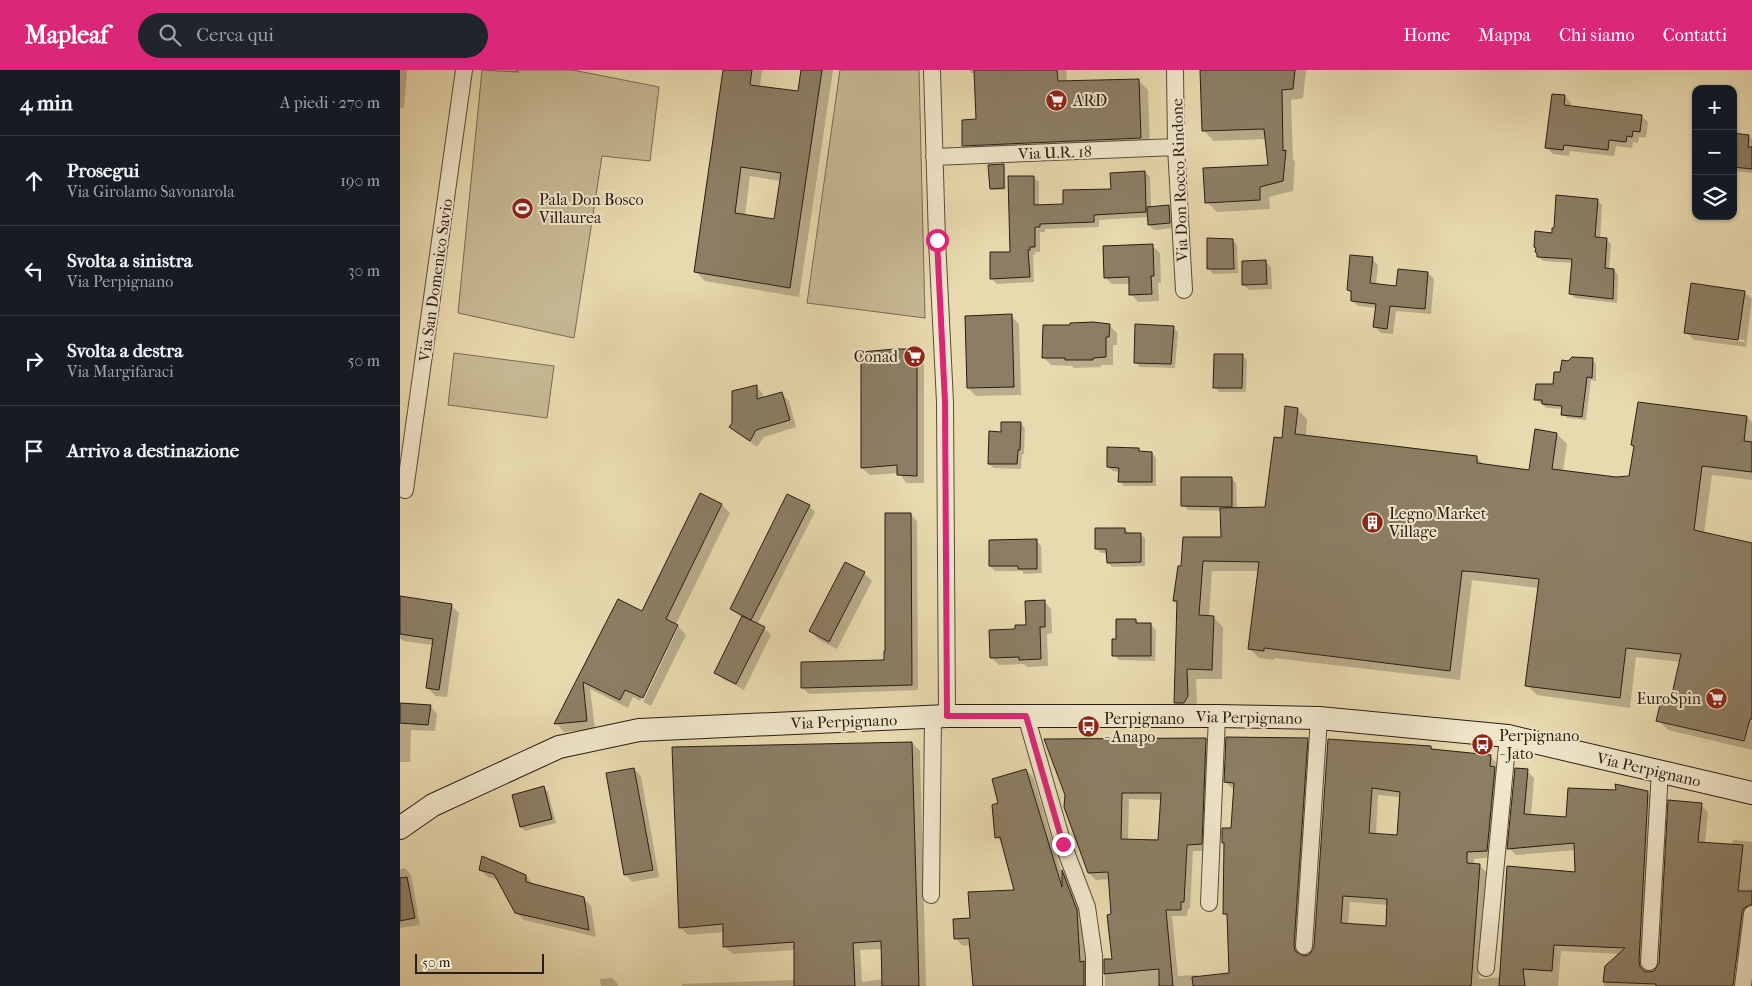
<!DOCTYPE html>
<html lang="it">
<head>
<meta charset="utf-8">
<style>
  :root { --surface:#171b24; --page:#20242c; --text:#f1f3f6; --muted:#9ea1a6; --line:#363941; --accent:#db2777 }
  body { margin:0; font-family:"IM FELL French Canon",serif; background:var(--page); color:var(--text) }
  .controls { position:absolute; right:15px; top:15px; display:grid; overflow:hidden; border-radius:10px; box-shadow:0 1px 4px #0004 }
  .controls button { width:45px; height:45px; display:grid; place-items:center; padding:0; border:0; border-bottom:1px solid var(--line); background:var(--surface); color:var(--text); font:25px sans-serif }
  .scale { position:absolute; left:15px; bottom:12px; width:129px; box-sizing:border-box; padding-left:5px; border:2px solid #281c13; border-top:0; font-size:14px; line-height:18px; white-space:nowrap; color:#281c13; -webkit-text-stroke:4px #f0e6ca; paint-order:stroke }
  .stop { position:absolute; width:15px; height:15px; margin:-11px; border:4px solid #db2777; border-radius:50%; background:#fff }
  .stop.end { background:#db2777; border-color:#fff; box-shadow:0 1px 5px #0008 }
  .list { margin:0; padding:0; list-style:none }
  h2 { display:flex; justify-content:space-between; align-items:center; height:65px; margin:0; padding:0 20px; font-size:21px }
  h2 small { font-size:16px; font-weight:400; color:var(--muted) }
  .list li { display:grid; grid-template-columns:32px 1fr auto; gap:15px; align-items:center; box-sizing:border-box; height:90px; padding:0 20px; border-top:1px solid var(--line) }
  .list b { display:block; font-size:19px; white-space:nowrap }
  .list p { margin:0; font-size:16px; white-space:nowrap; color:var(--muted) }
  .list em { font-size:16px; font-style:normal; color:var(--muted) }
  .icon { flex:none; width:28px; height:28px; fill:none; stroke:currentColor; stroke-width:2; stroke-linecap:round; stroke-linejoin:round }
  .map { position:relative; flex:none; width:1352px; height:916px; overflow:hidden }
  header { display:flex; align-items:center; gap:30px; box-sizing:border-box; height:70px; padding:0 25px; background:var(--accent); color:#fff }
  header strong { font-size:24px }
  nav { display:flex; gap:28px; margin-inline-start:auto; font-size:18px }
  .search { width:350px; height:45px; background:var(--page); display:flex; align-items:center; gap:12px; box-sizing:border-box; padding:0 18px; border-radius:28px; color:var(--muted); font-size:19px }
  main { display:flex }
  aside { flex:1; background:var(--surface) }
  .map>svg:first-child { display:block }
</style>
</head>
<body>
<header>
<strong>Mapleaf</strong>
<div class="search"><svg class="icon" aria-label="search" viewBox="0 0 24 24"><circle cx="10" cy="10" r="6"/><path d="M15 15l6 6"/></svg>Cerca qui</div>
<nav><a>Home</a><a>Mappa</a><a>Chi siamo</a><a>Contatti</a></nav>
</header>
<main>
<aside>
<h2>4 min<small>A piedi · 270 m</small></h2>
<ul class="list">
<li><svg class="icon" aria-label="ahead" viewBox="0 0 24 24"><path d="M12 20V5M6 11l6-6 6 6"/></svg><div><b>Prosegui</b><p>Via Girolamo Savonarola</p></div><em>190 m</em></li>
<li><svg class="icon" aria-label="left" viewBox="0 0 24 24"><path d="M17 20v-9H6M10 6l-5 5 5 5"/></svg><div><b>Svolta a sinistra</b><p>Via Perpignano</p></div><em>30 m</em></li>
<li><svg class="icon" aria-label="right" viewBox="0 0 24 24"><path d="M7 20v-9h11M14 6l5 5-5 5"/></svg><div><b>Svolta a destra</b><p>Via Margifaraci</p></div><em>50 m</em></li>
<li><svg class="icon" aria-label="arrive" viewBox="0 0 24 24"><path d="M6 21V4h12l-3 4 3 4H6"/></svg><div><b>Arrivo a destinazione</b></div></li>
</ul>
</aside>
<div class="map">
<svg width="1352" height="916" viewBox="0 0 1352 916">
  <rect width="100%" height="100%" fill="#e8d9ae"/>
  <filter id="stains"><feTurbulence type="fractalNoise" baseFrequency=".004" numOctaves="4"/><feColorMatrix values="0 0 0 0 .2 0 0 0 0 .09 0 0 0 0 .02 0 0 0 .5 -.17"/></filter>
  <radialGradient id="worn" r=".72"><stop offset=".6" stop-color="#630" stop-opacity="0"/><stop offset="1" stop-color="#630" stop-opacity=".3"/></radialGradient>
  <path fill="#c7b994" stroke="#786a54" d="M 82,0 L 116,2 L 117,0 L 173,0 L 259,17 L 250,91 L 202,86 L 174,268 L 58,243 Z
    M 440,0 L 519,0 L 525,248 L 407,233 Z
    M 54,283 L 154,296 L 147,348 L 48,335 Z"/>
  <path fill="#0003" fill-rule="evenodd" d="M 0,0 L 7,0 L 4,38 L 0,38 Z
    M 99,0 L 119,0 L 119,3 Z
    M 325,0 L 362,0 L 360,18 L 399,23 L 402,0 L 433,0 L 399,227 L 305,211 L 295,201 ZM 350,106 L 381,111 L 375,150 L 345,146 Z
    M 569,0 L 666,0 L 667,12 L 738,10 L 748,20 L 750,78 L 574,85 L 564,75 L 577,51 L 575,3 L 572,3 Z
    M 801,0 L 906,0 L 903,28 L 891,30 L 893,89 L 895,92 L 893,121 L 869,127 L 870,139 L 817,142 L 807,132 L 869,96 L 866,69 L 814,71 L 804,61 Z
    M 1165,26 L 1171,33 L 1170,37 L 1241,46 L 1248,52 L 1246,68 L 1239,67 L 1238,73 L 1233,72 L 1232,78 L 1216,76 L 1214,86 L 1170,81 L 1169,86 L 1153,84 L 1147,78 Z
    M 1333,64 L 1348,66 L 1352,69 L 1352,103 L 1335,101 L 1333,117 Z
    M 603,95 L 605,98 L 606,120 L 593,120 L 591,118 Z
    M 745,102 L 750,107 L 751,138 L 768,137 L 773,142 L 774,158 L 754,160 L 749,155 L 749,147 L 699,150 L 699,157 L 645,159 L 645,162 L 640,162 L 640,182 L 635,182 L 635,185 L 633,185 L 634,212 L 597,214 L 592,209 L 611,183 L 633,107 L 639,112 L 639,136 L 664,135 L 712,120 Z
    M 1197,130 L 1202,135 L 1200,169 L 1206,169 L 1211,174 L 1209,200 L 1214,200 L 1218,205 L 1217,233 L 1175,228 L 1170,223 L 1173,193 L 1143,191 L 1138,186 L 1153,164 Z
    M 832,170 L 837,175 L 838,203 L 813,204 L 809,199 Z
    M 752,176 L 760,183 L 761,213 L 758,213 L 759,231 L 738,232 L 731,224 L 730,214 L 712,214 L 705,207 Z
    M 972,189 L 978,195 L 976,215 L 997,218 L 1028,203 L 1034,209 L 1031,244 L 996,241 L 993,264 L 981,263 L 975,257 L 977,238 L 958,236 L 952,230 L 952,224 L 948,219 Z
    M 866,192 L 871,197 L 872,219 L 849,220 L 844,215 Z
    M 1344,222 L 1352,229 L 1346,277 L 1294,270 L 1286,262 ZM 1293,263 L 1345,270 L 1344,272 L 1293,265 Z
    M 611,246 L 619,254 L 621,325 L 576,326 L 568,318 Z
    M 709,255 L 717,263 L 717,275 L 713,275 L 713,295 L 701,295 L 701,297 L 674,298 L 672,296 L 651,295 L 644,288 Z
    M 773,257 L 778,262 L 775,298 L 740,297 L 735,292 Z
    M 516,280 L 524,288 L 524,413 L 506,413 L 499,403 L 470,405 L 462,398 Z
    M 842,286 L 847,290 L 846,322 L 819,322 L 815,317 Z
    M 1192,289 L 1196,294 L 1196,311 L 1191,310 L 1186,350 L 1167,348 L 1163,344 L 1163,339 L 1147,338 L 1135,329 L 1155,316 L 1162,303 Z
    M 356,316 L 363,324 L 363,329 L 382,324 L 389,331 L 396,357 L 364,367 L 357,377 L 338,364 L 331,357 Z
    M 897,339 L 907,349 L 906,366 L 1076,387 L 1085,396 L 1131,401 L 1157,364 L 1167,374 L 1163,401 L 1216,408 L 1230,407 L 1235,378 L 1232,375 L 1347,347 L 1352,352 L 1352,410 L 1312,405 L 1304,463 L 1352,475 L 1352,680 L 1268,660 L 1258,650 L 1271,635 L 1281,592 L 1236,587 L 1230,638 L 1137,625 L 1127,615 L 1139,518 L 1072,510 L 1060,610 L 874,588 L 874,590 L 859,588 L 849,578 L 859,501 L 812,501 L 809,547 L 813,547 L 823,557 L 822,609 L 796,609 L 797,636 L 785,642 L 775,632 L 778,535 L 774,531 L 782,497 L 822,468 L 822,441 L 788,440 L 783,435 L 831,408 L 836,413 L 837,439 L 867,438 L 883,369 Z
    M 620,353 L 625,358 L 624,384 L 622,384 L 621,399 L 594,398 L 589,394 L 602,363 Z
    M 738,379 L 742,383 L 752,383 L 756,388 L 756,416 L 724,416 L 720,411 L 720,402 L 713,401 L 708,397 Z
    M 322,435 L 330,443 L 276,554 L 286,565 L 251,636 L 243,632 L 278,558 L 276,558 L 240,631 L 233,627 L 228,638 L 190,619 L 195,659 L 164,662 L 156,653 L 219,531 L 243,543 Z
    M 409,436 L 415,442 L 357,555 L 364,558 L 371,565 L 344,620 L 323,609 L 316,603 L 342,548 L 331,539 Z
    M 511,445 L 517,451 L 518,620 L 409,624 L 403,618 L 485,592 Z
    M 725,459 L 730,464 L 740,464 L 745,468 L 745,496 L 712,497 L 708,492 L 708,483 L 701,483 L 697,479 Z
    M 636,471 L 641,476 L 642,503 L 624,504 L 622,501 L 595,501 L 590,496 Z
    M 464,503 L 472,511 L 437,579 L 418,569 L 410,561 Z
    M 0,530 L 51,535 L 59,543 L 47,627 L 35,626 L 28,618 L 33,575 L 3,571 L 0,568 Z
    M 644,531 L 651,539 L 652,563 L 647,564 L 648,596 L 628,597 L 624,594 L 599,595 L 591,587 L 617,561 L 627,556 Z
    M 735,550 L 740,554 L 750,554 L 756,560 L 755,591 L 719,590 L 714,585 L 717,571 Z
    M 0,634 L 30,636 L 37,644 L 35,661 L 11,660 L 10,692 L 0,692 Z
    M 806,669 L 813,676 L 808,781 L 793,781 L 790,838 L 788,839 L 787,846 L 772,846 L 778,906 L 796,905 L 798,907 L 831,904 L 829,848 L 824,843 L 825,775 L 823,772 L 832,759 L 835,719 L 833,719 L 825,712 L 907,669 L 914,676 L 901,887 L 910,886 L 915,877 L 929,670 L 1031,677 L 1035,681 L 1090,686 L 1097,693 L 1096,700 L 1102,705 L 1094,787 L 1074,789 L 1074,795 L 1079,795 L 1087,803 L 1079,909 L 1101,907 L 1176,803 L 1176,780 L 1116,785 L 1109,778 L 1127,701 L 1134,708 L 1131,746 L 1167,749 L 1247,722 L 1254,730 L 1246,903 L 1255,902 L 1260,893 L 1301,735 L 1308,742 L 1305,773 L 1332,775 L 1333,770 L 1352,772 L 1352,845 L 1344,890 L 1337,889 L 1332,916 L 1204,916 L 1206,897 L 1220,884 L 1161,881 L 1158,916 L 705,916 L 705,890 L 713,890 L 709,809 L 696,810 L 689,803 L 666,737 ZM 978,725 L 1000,727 L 998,766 L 976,765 ZM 729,729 L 762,730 L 760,771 L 728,770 ZM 950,832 L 988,835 L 987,857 L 948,855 Z
    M 512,673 L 520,681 L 526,916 L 428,916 L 395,880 L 333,884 L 325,877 L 325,862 L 288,865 L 280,857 ZM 482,879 L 483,909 L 462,912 L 460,880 Z
    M 234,699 L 241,706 L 259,807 L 232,812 L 225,804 Z
    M 626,700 L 633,707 L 663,807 L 663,803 L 669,809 L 684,848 L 686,895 L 691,916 L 575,916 L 571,875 L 563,876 L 556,869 L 554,850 L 571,849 L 616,821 L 603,774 L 596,767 L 599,734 Z
    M 144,718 L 148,722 L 156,753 L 125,761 L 121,757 Z
    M 5,798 L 11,805 L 20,855 L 0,858 L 0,799 Z
    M 80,800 L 126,806 L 133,814 L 183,828 L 191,836 L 196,867 L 124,850 L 116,842 L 98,810 L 88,807 Z
    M 212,908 L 217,913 L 218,916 L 201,916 L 200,909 Z
    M 394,910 L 400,916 L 282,916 L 282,914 Z"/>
  <path fill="#8c7e64" stroke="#281c13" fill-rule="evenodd" d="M 323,0 L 352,0 L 350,15 L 398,21 L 401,0 L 422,0 L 390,218 L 294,202 ZM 341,97 L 381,103 L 374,149 L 335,143 Z
    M 574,0 L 657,0 L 658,11 L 739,9 L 741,68 L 562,76 L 562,50 L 576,49 Z
    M 800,0 L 895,0 L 893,19 L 882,20 L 883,81 L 886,80 L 883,111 L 860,117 L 860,130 L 805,133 L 803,98 L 868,95 L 864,59 L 802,61 Z
    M 1152,24 L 1165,25 L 1164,35 L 1242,45 L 1240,62 L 1233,61 L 1232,67 L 1227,66 L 1226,72 L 1209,70 L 1208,80 L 1164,75 L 1163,80 L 1145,78 Z
    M 1333,63 L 1349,65 L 1348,77 L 1352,77 L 1352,99 L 1333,97 Z
    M 604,94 L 604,118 L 590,119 L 588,95 Z
    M 745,101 L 746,142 L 694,145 L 694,152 L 640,154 L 640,157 L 635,157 L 635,177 L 630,177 L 630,180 L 628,180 L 630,207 L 590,209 L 590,182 L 610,182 L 608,106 L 634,106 L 634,135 L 663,134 L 663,120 L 711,119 L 710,103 Z
    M 1156,125 L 1198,129 L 1195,167 L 1207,168 L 1205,198 L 1214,199 L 1213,229 L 1169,224 L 1172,189 L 1137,187 L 1137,183 L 1135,182 L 1136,178 L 1134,177 L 1135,161 L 1152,163 L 1152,158 L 1154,158 Z
    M 769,135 L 770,153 L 748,155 L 747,137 Z
    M 807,168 L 833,169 L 834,199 L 807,199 Z
    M 753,174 L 754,206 L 751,206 L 752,224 L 729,225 L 729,207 L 704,208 L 703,176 Z
    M 950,185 L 973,187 L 970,213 L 996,216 L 998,199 L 1028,202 L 1025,239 L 990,236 L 987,259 L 973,257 L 976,234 L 951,231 L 951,221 L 947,220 Z
    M 866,190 L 867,214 L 842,215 L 842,191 Z
    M 1291,213 L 1345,221 L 1338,270 L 1284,263 Z
    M 612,244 L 614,317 L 567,318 L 565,246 Z
    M 693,252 L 710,254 L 709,267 L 706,267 L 706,287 L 693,288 L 693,290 L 665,290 L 665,288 L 642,288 L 643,255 L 670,255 L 670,253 Z
    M 735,254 L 774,256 L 771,294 L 734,293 Z
    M 495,279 L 517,279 L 517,406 L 497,405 L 497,395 L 461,398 L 461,282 Z
    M 814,284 L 843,284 L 842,318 L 813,318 Z
    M 1172,287 L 1193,288 L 1192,308 L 1187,307 L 1182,347 L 1161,345 L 1162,336 L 1142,334 L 1142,330 L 1134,330 L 1136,314 L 1153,314 L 1154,302 L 1160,302 L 1162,290 L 1168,291 Z
    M 357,315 L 357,329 L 382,322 L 390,350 L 356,360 L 350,371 L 329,357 L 332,353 L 332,321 Z
    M 1238,332 L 1347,346 L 1344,371 L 1352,372 L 1352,402 L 1302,396 L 1294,460 L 1352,473 L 1352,649 L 1350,649 L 1344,671 L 1256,651 L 1261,631 L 1270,633 L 1281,584 L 1226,578 L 1220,628 L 1125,616 L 1139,509 L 1077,502 L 1062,501 L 1050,601 L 864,578 L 864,581 L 848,579 L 859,492 L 803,491 L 799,545 L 814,546 L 812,600 L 787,599 L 788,626 L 784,633 L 774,633 L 777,531 L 773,531 L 778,496 L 781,496 L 783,467 L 821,467 L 820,438 L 865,437 L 874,367 L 882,368 L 885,336 L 898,338 L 895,364 L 1077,386 L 1077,393 L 1129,400 L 1135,359 L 1157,363 L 1152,399 L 1216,407 L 1229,406 L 1234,376 L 1231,375 Z
    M 601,352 L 621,352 L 620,380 L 618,380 L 617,394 L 588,394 L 589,361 L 601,362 Z
    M 707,377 L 739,378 L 739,381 L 752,382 L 752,412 L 718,412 L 719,398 L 707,397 Z
    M 781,407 L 832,407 L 832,437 L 781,436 Z
    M 300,423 L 322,434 L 266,549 L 278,555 L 243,628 L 225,620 L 220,630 L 183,612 L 187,651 L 154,654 L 218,529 L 242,541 Z
    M 387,424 L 410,435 L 351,550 L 330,539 Z
    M 485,443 L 511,443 L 512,615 L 401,618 L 401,592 L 484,590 L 484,581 L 485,581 Z
    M 695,458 L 725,458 L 725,463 L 741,463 L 741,492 L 707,493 L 706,479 L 695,479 Z
    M 637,469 L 637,499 L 618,499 L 618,496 L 589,496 L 589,470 Z
    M 445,492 L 465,502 L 429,572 L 409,561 Z
    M 0,526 L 52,534 L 39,620 L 26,618 L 33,569 L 0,564 Z
    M 645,530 L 645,557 L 640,557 L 641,589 L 619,590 L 619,587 L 590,588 L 589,560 L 615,559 L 615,555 L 626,555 L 625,531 Z
    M 342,546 L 365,557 L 336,614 L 314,603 Z
    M 716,549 L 736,549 L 736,553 L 751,553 L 751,586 L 712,586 L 712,569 L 716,569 Z
    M 0,633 L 31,635 L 28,655 L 0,653 Z
    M 826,667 L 908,668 L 894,875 L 895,881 L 903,886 L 909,885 L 914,877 L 928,669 L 1031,676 L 1031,679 L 1091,685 L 1090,696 L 1095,697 L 1087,781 L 1067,782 L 1067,793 L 1080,794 L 1071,916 L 793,916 L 792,907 L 829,903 L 827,844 L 823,844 L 824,773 L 822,773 L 822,758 L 831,758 L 834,713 L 824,712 ZM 972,718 L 1000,722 L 997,765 L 969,763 ZM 943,826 L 987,829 L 986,856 L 941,853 Z
    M 806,668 L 802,774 L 787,775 L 784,832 L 781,832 L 781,840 L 766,840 L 773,916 L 759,916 L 759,899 L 704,904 L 704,889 L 712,889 L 707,845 L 711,844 L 708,802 L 688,803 L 664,737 L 665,725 L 644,669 ZM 722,723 L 761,723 L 758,770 L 721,769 Z
    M 512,672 L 519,916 L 482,916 L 481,871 L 453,873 L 455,916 L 394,916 L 394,872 L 323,877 L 323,854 L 279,858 L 272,677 Z
    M 234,698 L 253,800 L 224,805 L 206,703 Z
    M 1115,698 L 1128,699 L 1124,744 L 1166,747 L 1168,718 L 1216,720 L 1215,714 L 1248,721 L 1239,891 L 1240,897 L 1244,901 L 1249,902 L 1254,901 L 1259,893 L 1268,730 L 1302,733 L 1298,772 L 1343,775 L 1338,821 L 1352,821 L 1352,834 L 1344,838 L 1342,843 L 1333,916 L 1256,916 L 1256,914 L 1203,912 L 1205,896 L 1225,878 L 1154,875 L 1152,901 L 1123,899 L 1125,916 L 1099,916 L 1107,796 L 1175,802 L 1174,773 L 1107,779 Z
    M 626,699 L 662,817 L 662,800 L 677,840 L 680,892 L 684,891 L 684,916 L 573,916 L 569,868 L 554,869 L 553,849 L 570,848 L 568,822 L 614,820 L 600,767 L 595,768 L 592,735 L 598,733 L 592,709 Z
    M 144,716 L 152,749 L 120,757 L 112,725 Z
    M 82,786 L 126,805 L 126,812 L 184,827 L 189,860 L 115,843 L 94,804 L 79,800 Z
    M 7,807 L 15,848 L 0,851 L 0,808 Z"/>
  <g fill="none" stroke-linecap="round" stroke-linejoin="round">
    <defs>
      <path id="street" d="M 532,0 L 537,170 L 545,332 L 547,646
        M 775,0 L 776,77 L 784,220
        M 534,87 L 776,77
        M 5,420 L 64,0
        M 626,646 L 663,774 L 687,837 L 694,886 L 694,916
        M 531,825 L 533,647
        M 809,833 L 817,646
        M 904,876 L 919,648
        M 1249,892 L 1260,701
        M 1086,898 L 1108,666
        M 1343,916 L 1352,844"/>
      <path id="secondary" d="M 0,758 L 33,735 L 159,677 L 239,660 L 547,646 L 817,646 L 919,648 L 1108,666 L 1352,723"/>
    </defs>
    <use href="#street" stroke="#584b3a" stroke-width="18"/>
    <use href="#secondary" stroke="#281c13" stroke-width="24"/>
    <use href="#street" stroke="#f0e6ca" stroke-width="16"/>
    <use href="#secondary" stroke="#f0e6ca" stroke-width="22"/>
  </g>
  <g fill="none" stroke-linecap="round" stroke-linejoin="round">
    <path stroke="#db2777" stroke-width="6" d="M 537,170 L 545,332 L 547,646 L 626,646 L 663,774"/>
  </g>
  <defs>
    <symbol id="supermarket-disc" viewBox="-11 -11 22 22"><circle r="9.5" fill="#8f2418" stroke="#f0e6ca"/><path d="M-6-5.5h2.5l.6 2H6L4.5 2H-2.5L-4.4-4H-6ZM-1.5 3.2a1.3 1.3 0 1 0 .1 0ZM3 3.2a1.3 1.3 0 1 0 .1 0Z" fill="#fff"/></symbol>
    <symbol id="stadium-disc" viewBox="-11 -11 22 22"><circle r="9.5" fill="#8f2418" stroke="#f0e6ca"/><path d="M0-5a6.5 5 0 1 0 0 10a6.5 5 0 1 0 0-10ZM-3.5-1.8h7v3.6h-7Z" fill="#fff"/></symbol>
    <symbol id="building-disc" viewBox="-11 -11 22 22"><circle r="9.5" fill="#8f2418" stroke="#f0e6ca"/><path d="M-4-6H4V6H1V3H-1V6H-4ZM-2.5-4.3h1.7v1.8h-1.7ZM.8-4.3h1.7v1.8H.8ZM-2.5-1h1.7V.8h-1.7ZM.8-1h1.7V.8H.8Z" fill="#fff"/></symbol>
    <symbol id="bus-disc" viewBox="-11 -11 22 22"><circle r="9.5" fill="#8f2418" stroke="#f0e6ca"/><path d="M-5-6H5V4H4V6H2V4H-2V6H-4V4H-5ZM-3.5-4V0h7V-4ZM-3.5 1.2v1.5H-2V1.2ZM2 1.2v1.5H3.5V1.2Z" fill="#fff"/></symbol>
  </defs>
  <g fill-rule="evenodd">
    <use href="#supermarket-disc" x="644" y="18" width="25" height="25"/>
    <use href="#stadium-disc" x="110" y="126" width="25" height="25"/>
    <use href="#supermarket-disc" x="502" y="274" width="25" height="25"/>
    <use href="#building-disc" x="960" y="440" width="25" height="25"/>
    <use href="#supermarket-disc" x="1304" y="616" width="25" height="25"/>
    <use href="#bus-disc" x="676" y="644" width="25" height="25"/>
    <use href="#bus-disc" x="1070" y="662" width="25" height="25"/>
  </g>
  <g text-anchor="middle" stroke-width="4" stroke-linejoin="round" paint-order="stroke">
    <g font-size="16" fill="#281c13" stroke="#f0e6ca" text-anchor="start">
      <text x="673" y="36">ARD</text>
      <text x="139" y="135">Pala Don Bosco<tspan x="139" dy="18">Villaurea</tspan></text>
      <text x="498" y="292" text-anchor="end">Conad</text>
      <text x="989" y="449">Legno Market<tspan x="989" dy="18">Village</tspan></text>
      <text x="1301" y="634" text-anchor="end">EuroSpin</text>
      <text x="704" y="654">Perpignano<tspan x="704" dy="18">- Anapo</tspan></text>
      <text x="1099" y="671">Perpignano<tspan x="1099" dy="18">- Jato</tspan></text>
    </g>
    <g font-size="16" fill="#281c13" stroke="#f0e6ca">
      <text transform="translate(655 82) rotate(-2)" y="6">Via U.R. 18</text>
      <text transform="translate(779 110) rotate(-92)" y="6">Via Don Rocco Rindone</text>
      <text transform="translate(35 210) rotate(-82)" y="6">Via San Domenico Savio</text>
      <text transform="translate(849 647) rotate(1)" y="6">Via Perpignano</text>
      <text transform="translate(444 651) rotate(-2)" y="6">Via Perpignano</text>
      <text transform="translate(1249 699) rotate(13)" y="6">Via Perpignano</text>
    </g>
  </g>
  <rect width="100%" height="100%" filter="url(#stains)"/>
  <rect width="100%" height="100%" fill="url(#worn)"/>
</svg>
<div class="controls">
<button>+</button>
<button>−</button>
<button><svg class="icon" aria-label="layers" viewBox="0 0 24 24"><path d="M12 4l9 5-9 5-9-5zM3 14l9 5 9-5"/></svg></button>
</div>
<div class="scale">50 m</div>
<div class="stop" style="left:537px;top:170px"></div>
<div class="stop end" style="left:663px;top:774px"></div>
</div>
</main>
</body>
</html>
